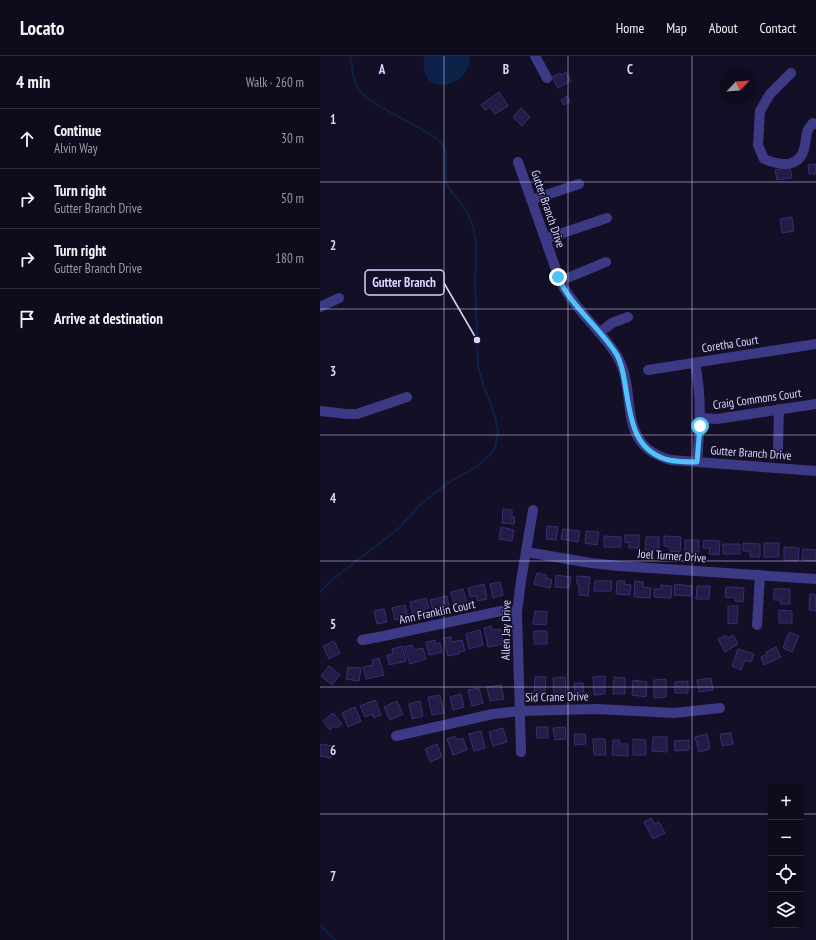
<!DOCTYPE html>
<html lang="en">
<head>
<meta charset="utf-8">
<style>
  :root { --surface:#0e0b1c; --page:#1c1929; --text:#f1f3f6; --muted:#9b9ba3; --line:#2e2b3b }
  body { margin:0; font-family:"PT Sans Narrow",sans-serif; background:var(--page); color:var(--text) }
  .controls { position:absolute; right:12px; bottom:12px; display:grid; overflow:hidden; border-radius:8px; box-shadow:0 2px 6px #0003 }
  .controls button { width:36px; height:36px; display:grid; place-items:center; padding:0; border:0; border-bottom:1px solid var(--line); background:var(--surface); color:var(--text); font:20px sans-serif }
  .compass { position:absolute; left:400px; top:12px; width:36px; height:36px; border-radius:50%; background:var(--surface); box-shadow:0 2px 6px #0003; rotate:65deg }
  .stop { position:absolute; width:12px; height:12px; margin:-9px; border:3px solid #4fc3f7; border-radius:50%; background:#fff }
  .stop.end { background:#4fc3f7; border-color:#fff; box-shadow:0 1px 4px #0008 }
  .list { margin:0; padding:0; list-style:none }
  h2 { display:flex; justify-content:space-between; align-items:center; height:52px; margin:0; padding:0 16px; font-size:17px }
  h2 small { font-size:13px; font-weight:400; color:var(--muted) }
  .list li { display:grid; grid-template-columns:26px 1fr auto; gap:12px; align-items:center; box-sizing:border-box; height:60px; padding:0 16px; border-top:1px solid var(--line) }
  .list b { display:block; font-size:15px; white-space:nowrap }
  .list p { margin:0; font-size:13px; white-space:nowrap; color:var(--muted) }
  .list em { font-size:13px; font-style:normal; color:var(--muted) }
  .icon { flex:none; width:22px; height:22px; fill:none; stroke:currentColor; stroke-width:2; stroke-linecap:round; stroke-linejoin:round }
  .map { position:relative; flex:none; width:496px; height:884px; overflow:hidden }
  header { display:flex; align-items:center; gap:24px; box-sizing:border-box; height:56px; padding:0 20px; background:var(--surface); border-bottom:1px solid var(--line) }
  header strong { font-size:19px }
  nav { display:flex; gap:22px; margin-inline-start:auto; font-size:14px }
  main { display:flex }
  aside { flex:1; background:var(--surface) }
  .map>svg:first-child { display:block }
</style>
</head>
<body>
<header>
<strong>Locato</strong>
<nav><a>Home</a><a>Map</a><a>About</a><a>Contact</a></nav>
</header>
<main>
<aside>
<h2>4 min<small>Walk · 260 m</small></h2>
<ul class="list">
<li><svg class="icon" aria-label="ahead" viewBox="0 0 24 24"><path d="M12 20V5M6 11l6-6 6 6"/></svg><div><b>Continue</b><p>Alvin Way</p></div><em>30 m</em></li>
<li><svg class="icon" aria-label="right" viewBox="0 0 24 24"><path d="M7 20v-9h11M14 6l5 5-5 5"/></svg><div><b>Turn right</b><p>Gutter Branch Drive</p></div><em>50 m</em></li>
<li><svg class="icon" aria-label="right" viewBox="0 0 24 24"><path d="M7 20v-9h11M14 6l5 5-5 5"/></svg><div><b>Turn right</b><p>Gutter Branch Drive</p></div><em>180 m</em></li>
<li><svg class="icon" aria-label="arrive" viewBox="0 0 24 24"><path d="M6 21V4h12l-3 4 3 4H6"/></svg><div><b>Arrive at destination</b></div></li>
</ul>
</aside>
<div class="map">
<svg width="496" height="884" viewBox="0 0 496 884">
  <rect width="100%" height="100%" fill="#130f26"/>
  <path fill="#0c2248" d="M 104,0 L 150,0 C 150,6 148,13 144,18 C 133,32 107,35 104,13 C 103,9 104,4 104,0 Z"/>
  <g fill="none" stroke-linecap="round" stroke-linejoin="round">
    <path stroke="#0c2248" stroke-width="2" d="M 0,536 L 12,524 L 79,472 L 102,447 L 128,427 L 156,411 L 170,399 L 175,392 L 178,376 L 175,360 L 163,328 L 158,310 L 155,220 C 158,198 157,169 143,150 C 138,143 130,137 127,128 C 123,114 131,96 119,85 C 116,81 110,79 106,76 C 90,66 73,58 56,48 C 50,44 42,39 38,32 C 32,23 33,10 30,0
      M 0,869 L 15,884"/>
  </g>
  <path fill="#241b47" stroke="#3b2d73" d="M 246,16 L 251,25 L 238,32 L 232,21 L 240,17 L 241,19 Z
    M 179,36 L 188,50 L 175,58 L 170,51 L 165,54 L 161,49 Z
    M 247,40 L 250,46 L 244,49 L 241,44 Z
    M 201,52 L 210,61 L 202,70 L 193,61 Z
    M 496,108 L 496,118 L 489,118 L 488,109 Z
    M 470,111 L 472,122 L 457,124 L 455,114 Z
    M 472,161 L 474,175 L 462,177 L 460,163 Z
    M 183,453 L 192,454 L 192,461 L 195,461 L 194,468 L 182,467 Z
    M 227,470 L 238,471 L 236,484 L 226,483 Z
    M 181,471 L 194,474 L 192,485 L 179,483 Z
    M 243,473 L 260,475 L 258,486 L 241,483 Z
    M 266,475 L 279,476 L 277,489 L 265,487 Z
    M 305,479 L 319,479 L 319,492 L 309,492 L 309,486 L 305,487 Z
    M 284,480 L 301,481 L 301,491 L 284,491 Z
    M 344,480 L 361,481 L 360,496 L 350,495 L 350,491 L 344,490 Z
    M 326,481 L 339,481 L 339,494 L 325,494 Z
    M 365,484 L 379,484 L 379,496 L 365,496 Z
    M 384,484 L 400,485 L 399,499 L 389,498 L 390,492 L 383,492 Z
    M 423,487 L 440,488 L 440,501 L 430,501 L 430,495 L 423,495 Z
    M 444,487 L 459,487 L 459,501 L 444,501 Z
    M 403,488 L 420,488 L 420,498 L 403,498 Z
    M 464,491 L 479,492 L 478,505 L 464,504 Z
    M 483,493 L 496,494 L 496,505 L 482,504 Z
    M 217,517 L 226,519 L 226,522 L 232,524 L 230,532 L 214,528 Z
    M 236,519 L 251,521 L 249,532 L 235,531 Z
    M 257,520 L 270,521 L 268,540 L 259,539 L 259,529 L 257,528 Z
    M 275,525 L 292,525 L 291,535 L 274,535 Z
    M 297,525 L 305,525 L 304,528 L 311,529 L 310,539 L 296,538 Z
    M 315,525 L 323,526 L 323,531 L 331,532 L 330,542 L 314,541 Z
    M 180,526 L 183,539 L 173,542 L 170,528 Z
    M 164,528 L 167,543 L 157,545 L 157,540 L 150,541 L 148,532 Z
    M 355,528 L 372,530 L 371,540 L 354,539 Z
    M 341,529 L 352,530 L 351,542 L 334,541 L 334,533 L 341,533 Z
    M 377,530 L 390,530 L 389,543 L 376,543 Z
    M 406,531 L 424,532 L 423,546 L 415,545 L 415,542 L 405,541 Z
    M 143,533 L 147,547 L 134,550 L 131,536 Z
    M 454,533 L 470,533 L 470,548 L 460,548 L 460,544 L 454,544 Z
    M 490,538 L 496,539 L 496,555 L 489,554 Z
    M 127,540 L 129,551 L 113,554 L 110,544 Z
    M 106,542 L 109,552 L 102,554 L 103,558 L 93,560 L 90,546 Z
    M 85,549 L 88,561 L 75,564 L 72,552 Z
    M 408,550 L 418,550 L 417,568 L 408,567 Z
    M 64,553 L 67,566 L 57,568 L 54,555 Z
    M 459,554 L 472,555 L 472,567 L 459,567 Z
    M 215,555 L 227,556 L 226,569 L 213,568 Z
    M 171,570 L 172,574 L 180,573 L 184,588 L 168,591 L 164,572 Z
    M 160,574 L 163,589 L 149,593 L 146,578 Z
    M 214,575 L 227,575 L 227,588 L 214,588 Z
    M 469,576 L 479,580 L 472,596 L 463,592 Z
    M 406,579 L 408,582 L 413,579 L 418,588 L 405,596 L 398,583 Z
    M 131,581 L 132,586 L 142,584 L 145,595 L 138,596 L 139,598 L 128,600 L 124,582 Z
    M 115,584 L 116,588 L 120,587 L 122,596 L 109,599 L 106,586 Z
    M 14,585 L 20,597 L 9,603 L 3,590 Z
    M 92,589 L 94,594 L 103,592 L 106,603 L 90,608 L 84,591 Z
    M 82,590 L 86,605 L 69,609 L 67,599 L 73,598 L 72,593 Z
    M 456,591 L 461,601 L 444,609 L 441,601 L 447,598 L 446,596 Z
    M 418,593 L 434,598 L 431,606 L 425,604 L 421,614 L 412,610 Z
    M 59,602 L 64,619 L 46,623 L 43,611 L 53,609 L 52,604 Z
    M 9,610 L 20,619 L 12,629 L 1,620 Z
    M 28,611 L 41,612 L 39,625 L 26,623 Z
    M 285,620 L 285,638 L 274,639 L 273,621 Z
    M 215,621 L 226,621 L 225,637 L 214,637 Z
    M 245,621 L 246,640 L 234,640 L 233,622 Z
    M 294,621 L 305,622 L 305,638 L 293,638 Z
    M 391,622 L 393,634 L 379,636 L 377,624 Z
    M 346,623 L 346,641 L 334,642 L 334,624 Z
    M 313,624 L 327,626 L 326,641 L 312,639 Z
    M 368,625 L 368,637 L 355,637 L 355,626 Z
    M 254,627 L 263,627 L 264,639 L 255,640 Z
    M 181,629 L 184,643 L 170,645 L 167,631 Z
    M 159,632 L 163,647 L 152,650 L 148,634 Z
    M 141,638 L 144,651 L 133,654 L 130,641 Z
    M 120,639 L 124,657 L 112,659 L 108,641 Z
    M 55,644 L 61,659 L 54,662 L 52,658 L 45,661 L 40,650 Z
    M 77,645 L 83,658 L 70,664 L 64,651 Z
    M 100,645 L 103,660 L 92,663 L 89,648 Z
    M 35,651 L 41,665 L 28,671 L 22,657 Z
    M 13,657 L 22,668 L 16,672 L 14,670 L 10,674 L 3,665 Z
    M 216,671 L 228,671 L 228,682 L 217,682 Z
    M 245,671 L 246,683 L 235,684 L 233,672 Z
    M 183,672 L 187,686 L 173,690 L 169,676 Z
    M 161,675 L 165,692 L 154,695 L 149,678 Z
    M 411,677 L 413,688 L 402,690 L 400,678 Z
    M 254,678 L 265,678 L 266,688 L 255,689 Z
    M 387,678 L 390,693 L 379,696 L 375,681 Z
    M 135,680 L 137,684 L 143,682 L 147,694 L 133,699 L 127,683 Z
    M 333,681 L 347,681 L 347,696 L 332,695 Z
    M 273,683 L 285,683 L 286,699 L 274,699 Z
    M 313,683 L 326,684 L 326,699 L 313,699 Z
    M 293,684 L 300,684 L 300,688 L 308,688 L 308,700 L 292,699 Z
    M 369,684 L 369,694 L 355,695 L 354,685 Z
    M 0,688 L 13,690 L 11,702 L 0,700 Z
    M 117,688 L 122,701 L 110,706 L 105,693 Z
    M 331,762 L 334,768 L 339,766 L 345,777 L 333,783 L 324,766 Z"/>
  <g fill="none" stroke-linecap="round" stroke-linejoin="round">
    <path stroke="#3d3a85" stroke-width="10" d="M 215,0 L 227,22
      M 471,17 L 450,38 L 440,55 L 438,89 L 444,103 C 461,110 481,113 485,89 C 487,79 485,75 493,67 L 496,68
      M 198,106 L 240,225 C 251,246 268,263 283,281 C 288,287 293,293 297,300 C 319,337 294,389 351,404 L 496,415
      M 211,144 L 259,128
      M 225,183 L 287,162
      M 240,225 L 286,206
      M 0,251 L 19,242
      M 279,277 L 292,267 L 308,261
      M 375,307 C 382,341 380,371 377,406
      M 328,314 L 496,288
      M 0,355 L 27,358 L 37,358 L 87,341
      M 381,362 L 397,363 L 496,348
      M 458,392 L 459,353
      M 206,496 L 271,507 L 299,510 L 496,523
      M 437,569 L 440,519
      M 42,584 L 59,581 L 181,555 L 197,556
      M 76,680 L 173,658 L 200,655 L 276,653 L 354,657 L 400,652
      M 201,696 L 197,556 L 201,525 L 213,454"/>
  </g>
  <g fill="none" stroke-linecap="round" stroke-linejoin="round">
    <path stroke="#4fc3f7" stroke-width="5" d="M 238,221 C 251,251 280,271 297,299 C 303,310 304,322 306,334 C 311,364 314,395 349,404 C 358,406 368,406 377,406 L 380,370"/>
  </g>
  <path fill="none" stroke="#d9d4ff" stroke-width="1" stroke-opacity="0.55" d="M 124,0 L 124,884M 248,0 L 248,884M 372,0 L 372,884M 0,126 L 496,126M 0,253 L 496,253M 0,379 L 496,379M 0,505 L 496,505M 0,631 L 496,631M 0,758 L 451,758M 481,758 L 496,758"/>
  <g text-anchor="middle" stroke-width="3" stroke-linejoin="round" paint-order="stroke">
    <g font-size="12" fill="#d9d4ff" stroke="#130f26">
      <text transform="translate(228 153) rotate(71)" y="4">Gutter Branch Drive</text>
      <text transform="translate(410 288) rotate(-9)" y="4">Coretha Court</text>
      <text transform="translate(437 343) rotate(-8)" y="4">Craig Commons Court</text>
      <text transform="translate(431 397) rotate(4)" y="4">Gutter Branch Drive</text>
      <text transform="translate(352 500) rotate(4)" y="4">Joel Turner Drive</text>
      <text transform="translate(117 556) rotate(-12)" y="4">Ann Franklin Court</text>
      <text transform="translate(186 574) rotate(-89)" y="4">Allen Jay Drive</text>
      <text transform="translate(237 641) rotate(-1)" y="4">Sid Crane Drive</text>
    </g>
  </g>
  <g font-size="13" text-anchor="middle" font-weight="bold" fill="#d9d4ff" stroke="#130f26" stroke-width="3" stroke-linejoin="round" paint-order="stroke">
    <text x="62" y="18">A</text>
    <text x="186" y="18">B</text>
    <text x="310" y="18">C</text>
    <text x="13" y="68">1</text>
    <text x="13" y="194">2</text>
    <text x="13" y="320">3</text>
    <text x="13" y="447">4</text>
    <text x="13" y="573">5</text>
    <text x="13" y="699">6</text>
    <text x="13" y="825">7</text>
  </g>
  <path fill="none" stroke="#d9d4ff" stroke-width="1.5" d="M157 284L124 227"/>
  <circle fill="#d9d4ff" stroke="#130f26" stroke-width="1.5" cx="157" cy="284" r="4"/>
  <rect fill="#130f26" stroke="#d9d4ff" stroke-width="1.5" x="45" y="214" width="79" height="25" rx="4"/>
  <g font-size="13" text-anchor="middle" font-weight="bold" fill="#d9d4ff">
    <text x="84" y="231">Gutter Branch</text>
  </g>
</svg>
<div class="controls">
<button>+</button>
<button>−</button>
<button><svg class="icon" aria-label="locate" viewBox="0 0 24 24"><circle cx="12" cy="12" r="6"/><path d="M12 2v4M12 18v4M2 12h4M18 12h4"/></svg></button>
<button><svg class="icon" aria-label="layers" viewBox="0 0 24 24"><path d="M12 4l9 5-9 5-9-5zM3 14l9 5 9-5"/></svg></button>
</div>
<svg class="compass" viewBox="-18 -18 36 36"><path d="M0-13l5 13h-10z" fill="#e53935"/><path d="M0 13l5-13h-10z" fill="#9b9ba3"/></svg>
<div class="stop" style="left:380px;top:370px"></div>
<div class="stop end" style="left:238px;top:221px"></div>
</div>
</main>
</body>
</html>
